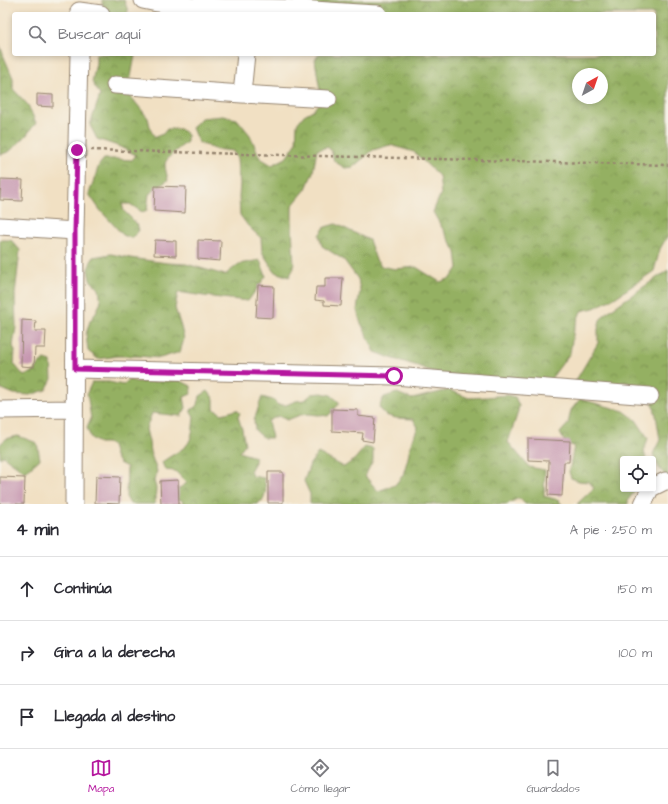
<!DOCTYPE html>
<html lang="es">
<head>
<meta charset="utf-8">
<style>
  :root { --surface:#fff; --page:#f7f7f7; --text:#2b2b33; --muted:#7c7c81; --line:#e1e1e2; --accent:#b5179e }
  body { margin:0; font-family:"Architects Daughter",sans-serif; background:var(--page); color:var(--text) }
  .controls { position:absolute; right:12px; bottom:12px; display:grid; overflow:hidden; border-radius:4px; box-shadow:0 2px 6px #0003 }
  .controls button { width:36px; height:36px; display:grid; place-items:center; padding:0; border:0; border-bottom:1px solid var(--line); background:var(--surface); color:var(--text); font:20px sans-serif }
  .compass { position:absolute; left:572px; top:68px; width:36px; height:36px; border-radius:50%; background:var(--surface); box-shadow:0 2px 6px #0003; rotate:40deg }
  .stop { position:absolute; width:12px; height:12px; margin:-9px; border:3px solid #b5179e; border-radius:50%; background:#fff }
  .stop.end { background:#b5179e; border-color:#fff; box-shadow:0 1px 4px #0008 }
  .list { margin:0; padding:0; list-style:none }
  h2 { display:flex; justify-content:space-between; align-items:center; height:52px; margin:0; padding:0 16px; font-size:17px }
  h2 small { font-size:13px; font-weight:400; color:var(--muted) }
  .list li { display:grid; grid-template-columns:26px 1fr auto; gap:12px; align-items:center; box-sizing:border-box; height:64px; padding:0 16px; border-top:1px solid var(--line) }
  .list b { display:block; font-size:15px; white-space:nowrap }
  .list em { font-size:13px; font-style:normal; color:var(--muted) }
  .icon { flex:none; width:22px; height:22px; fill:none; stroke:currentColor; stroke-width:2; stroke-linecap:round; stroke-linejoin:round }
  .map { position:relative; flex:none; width:668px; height:504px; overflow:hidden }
  .search { position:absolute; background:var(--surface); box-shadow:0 2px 6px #0003; left:12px; right:12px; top:12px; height:44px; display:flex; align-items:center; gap:10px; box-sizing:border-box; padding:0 14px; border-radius:4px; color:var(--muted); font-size:15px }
  .sheet { height:244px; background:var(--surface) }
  nav { display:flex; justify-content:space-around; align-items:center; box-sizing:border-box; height:56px; border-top:1px solid var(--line); background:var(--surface); font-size:11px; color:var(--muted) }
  nav a { display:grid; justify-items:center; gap:2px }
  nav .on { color:var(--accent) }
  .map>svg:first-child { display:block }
</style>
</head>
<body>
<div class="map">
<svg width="668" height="504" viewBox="0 0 668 504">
  <defs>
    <pattern id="forest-crowns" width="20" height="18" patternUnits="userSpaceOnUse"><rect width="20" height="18" fill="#94b062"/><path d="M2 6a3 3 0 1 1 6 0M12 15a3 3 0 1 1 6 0" fill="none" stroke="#7a8f50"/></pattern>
  </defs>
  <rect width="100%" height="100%" fill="#f7f3e8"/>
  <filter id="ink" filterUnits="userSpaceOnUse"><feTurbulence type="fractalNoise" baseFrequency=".025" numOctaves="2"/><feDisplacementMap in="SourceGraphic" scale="8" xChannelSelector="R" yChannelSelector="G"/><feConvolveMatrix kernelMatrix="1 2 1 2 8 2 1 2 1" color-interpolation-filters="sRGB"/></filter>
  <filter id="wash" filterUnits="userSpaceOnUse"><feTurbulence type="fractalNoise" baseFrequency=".012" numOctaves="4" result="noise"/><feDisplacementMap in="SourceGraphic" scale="16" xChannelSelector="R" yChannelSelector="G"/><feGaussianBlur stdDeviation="0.9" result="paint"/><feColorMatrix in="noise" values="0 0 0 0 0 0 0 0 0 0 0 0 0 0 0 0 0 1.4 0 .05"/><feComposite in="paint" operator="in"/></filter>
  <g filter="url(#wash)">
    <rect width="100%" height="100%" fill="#f1e0c3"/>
    <path fill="url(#forest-crowns)" stroke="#686d40" fill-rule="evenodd" d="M 102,0 L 124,0 L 128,11 L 127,14 L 103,14 Z
      M 269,0 L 668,0 L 668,235 L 660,249 L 654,271 L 616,297 L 594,308 L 581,311 L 574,329 L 570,353 L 550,380 L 527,382 L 442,375 L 415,365 L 391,358 L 375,352 L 360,321 L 357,310 L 360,291 L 358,279 L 344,260 L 322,246 L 319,235 L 325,227 L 336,224 L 369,240 L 376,260 L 381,266 L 395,269 L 416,267 L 440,282 L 451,278 L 458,268 L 456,252 L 433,212 L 441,193 L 439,176 L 414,152 L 390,145 L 373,150 L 353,167 L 345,168 L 334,161 L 331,150 L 327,147 L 317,150 L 313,172 L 306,189 L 292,206 L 292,225 L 294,268 L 289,277 L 275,272 L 262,252 L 261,238 L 248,226 L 240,215 L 239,197 L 240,183 L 238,172 L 237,159 L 233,151 L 214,149 L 198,142 L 192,128 L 201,118 L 223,116 L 237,119 L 250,135 L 260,158 L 272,165 L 286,158 L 296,144 L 297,124 L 304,115 L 313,110 L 320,102 L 320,91 L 315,60 L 319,54 L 654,54 L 654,14 L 338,14 ZM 578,74 L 602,74 L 602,98 L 578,98 Z
      M 0,45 L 4,57 L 13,78 L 13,89 L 28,105 L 36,123 L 25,137 L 10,151 L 0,155 Z
      M 96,54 L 134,54 L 135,55 L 128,93 L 148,118 L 151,131 L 155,137 L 163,134 L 167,129 L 180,129 L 187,134 L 187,142 C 181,147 166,157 165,164 C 165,169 167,175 168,180 L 149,194 L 147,210 L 142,212 L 130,204 L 122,204 L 124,211 L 137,224 L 139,230 L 136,234 L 131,238 L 123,235 L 100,210 L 89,194 L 99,165 L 104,159 L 116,159 L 132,160 L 136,155 L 118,146 L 97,139 L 90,125 L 100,95 L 92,82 L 96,63 Z
      M 0,240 L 11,240 L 20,250 L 15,294 L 16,327 L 13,346 L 15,351 L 14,364 L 24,376 L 35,371 L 39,364 L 45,360 L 51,362 L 52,379 L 46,390 L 30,395 L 14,394 L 2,389 L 0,389 Z
      M 111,254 L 130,258 L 167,263 L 186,264 L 225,275 L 239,264 L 260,260 L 266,276 L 248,301 L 204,296 L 178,292 L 175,308 L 181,327 L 184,339 L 180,352 L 160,358 L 138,356 L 118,356 L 98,359 L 88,351 L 86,334 L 90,321 L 95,314 L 101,302 L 99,289 L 90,280 L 88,269 L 93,257 Z
      M 668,270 L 668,479 L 659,468 L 653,454 L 660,440 L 656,415 L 652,401 L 575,382 L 598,343 L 598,329 L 600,320 L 606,313 Z
      M 129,380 L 137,382 L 169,381 L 179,380 L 191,386 L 191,394 L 184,397 L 186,408 L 181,416 L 152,413 L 146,429 L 149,442 L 150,452 L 157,471 L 154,481 L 156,488 L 155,504 L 130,504 L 126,497 L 127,467 L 119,463 L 115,456 L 112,446 L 107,443 L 99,443 L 91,438 L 87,428 L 91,419 L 87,393 L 92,382 L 109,382 L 123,385 Z
      M 449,390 L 469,398 L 487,397 L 506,395 L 515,397 L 519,406 L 517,415 L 508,442 L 529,467 L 545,470 L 544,496 L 558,500 L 562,504 L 525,504 L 519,498 L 507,504 L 310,504 L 310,494 L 304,481 L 310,464 L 318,453 L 344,467 L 355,459 L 365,447 L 373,449 L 373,460 L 365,476 L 378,491 L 395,485 L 403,475 L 408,458 L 410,446 L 418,427 L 413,419 L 396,418 L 385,415 L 379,407 L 384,397 L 397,393 L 412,399 Z
      M 208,391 L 214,399 L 214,409 L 222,414 L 237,410 L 240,413 L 238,417 L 242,429 L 245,444 L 239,452 L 255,457 L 255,462 L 250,471 L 252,476 L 264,478 L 266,490 L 263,500 L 259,502 L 258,504 L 182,504 L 183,501 L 175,497 L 175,491 L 187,483 L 175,471 L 165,470 L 162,462 C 170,456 179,452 186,446 C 193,439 193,425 194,416 L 191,413 L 191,410 L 198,405 L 200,396 Z
      M 322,393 L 331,395 L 340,403 L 328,416 L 309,414 L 300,415 L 287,420 L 278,416 L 268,421 L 272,438 L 264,438 L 255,430 L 254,420 L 257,412 L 260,402 L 262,397 L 273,400 L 278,405 L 286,405 L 296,401 L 305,400 L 312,394 Z
      M 580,399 L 624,411 L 636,420 L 648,438 L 644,451 L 646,459 L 623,459 L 623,489 L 636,489 L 628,500 L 628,504 L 577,504 L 594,488 L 589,482 L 579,481 L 571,478 L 569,472 L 574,446 L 566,444 L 560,433 L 568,424 L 571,410 Z
      M 18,436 L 37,443 L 40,459 L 25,472 L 3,456 L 0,458 L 0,444 L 6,439 Z"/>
    <g id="blocks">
      <path fill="#c697b0" d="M 37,94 L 53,95 L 53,107 L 37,106 Z
        M 1,179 L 23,180 L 22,201 L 0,200 Z
        M 155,186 L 186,187 L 185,213 L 154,211 Z
        M 155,240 L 176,241 L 176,256 L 154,255 Z
        M 198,240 L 221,241 L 220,261 L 198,259 Z
        M 325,278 L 343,278 L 341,306 L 324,305 L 324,301 L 315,300 L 316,287 L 325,287 Z
        M 258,285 L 274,286 L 273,318 L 256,317 Z
        M 22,320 L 36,321 L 35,331 L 46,331 L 45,348 L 35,348 L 34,367 L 21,366 Z
        M 332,409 L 358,410 L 358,416 L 375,418 L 373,442 L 362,440 L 363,433 L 332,431 Z
        M 528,439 L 570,441 L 569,462 L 564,462 L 562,496 L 548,495 L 549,461 L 528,460 Z
        M 268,472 L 283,472 L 283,503 L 268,503 Z
        M 96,476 L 120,477 L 119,504 L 95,503 Z
        M 0,477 L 25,478 L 24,504 L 0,504 Z
        M 178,480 L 179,504 L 161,504 L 160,481 Z"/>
    </g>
  </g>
  <g filter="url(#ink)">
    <use href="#blocks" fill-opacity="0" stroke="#968570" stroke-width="1"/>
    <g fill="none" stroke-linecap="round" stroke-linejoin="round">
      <defs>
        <path id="street" d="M 143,0 C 185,10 229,7 271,8 C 307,9 343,12 378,14
          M 79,11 L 101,14
          M 115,85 L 242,94 L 328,99
          M 242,94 L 246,54
          M 0,226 L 75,231
          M 75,369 L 394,376 L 650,396
          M 0,410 L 74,409
          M 653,487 L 665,481 L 668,481
          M 74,504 L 75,231 L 79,54
          M 643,504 L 650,489"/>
      </defs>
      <use href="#street" stroke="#968570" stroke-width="19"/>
      <path stroke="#968570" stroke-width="2.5" stroke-dasharray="3 3" stroke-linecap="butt" d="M 91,150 L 668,165"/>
      <use href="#street" stroke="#fff" stroke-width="17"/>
    </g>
  </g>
  <g fill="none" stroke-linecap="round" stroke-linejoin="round" filter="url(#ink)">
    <path stroke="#b5179e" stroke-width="5" d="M 77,150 L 75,231 L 75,369 L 394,376"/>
  </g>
</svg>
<div class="controls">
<button><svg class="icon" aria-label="locate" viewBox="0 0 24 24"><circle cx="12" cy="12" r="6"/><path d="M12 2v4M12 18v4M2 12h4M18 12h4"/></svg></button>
</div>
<svg class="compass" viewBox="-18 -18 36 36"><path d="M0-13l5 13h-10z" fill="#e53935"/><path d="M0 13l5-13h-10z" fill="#7c7c81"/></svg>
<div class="stop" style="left:394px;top:376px"></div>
<div class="stop end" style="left:77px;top:150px"></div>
<div class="search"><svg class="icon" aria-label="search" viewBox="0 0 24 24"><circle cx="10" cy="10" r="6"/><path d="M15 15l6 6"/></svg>Buscar aquí</div>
</div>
<section class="sheet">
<h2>4 min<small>A pie · 250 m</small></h2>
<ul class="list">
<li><svg class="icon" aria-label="ahead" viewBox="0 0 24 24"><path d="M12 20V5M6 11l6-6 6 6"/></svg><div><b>Continúa</b></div><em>150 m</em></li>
<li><svg class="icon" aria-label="right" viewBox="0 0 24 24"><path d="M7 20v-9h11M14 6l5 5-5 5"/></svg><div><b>Gira a la derecha</b></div><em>100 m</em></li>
<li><svg class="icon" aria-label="arrive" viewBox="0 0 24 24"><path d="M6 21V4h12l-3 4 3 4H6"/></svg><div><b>Llegada al destino</b></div></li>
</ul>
</section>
<nav>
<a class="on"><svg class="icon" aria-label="map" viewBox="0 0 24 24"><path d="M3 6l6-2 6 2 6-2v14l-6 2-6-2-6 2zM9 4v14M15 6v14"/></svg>Mapa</a>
<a><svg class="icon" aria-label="directions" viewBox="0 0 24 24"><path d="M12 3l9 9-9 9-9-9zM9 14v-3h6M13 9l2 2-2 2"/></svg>Cómo llegar</a>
<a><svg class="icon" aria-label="saved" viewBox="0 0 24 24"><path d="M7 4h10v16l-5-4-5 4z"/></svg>Guardados</a>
</nav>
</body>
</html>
